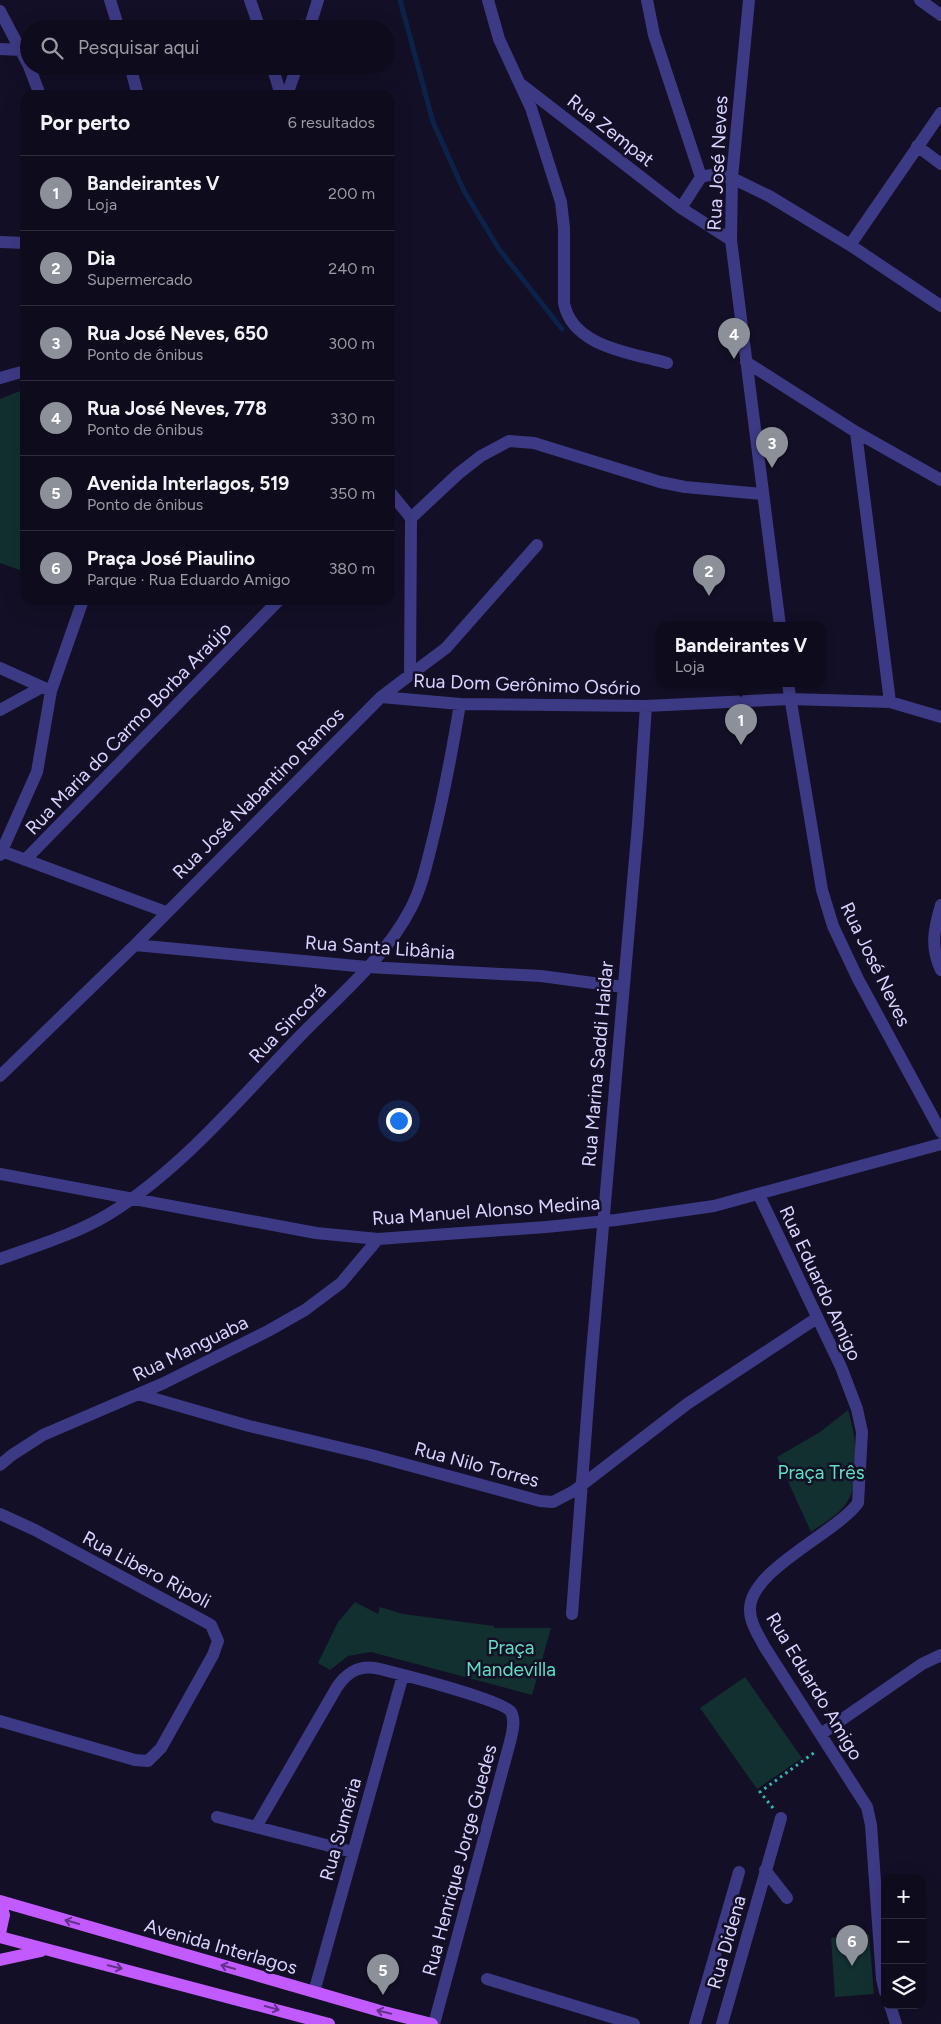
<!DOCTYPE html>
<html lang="pt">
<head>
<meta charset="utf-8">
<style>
  :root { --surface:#0e0b1c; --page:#1c1929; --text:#f1f3f6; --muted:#9b9ba3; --line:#2e2b3b; --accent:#8c9099 }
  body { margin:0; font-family:Figtree,sans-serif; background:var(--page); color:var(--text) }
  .controls { position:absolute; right:15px; bottom:15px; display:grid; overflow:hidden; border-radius:10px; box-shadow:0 5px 20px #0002 }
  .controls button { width:45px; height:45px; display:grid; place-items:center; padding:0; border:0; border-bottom:1px solid var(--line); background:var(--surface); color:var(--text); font:25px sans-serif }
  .you { position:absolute; left:398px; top:1120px; width:18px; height:18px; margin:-12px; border:4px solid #fff; border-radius:50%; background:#1a73e8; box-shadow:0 0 0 8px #1a73e833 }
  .badge { display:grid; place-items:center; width:32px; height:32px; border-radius:50%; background:var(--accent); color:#fff; font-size:16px; font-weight:700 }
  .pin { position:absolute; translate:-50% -41px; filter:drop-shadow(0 1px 2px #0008) }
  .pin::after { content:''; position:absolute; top:26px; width:18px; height:15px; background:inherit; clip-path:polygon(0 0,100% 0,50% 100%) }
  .popup { position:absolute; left:657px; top:622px; width:168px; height:65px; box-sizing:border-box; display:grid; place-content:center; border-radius:10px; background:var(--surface); filter:drop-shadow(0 1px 4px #0005); font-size:16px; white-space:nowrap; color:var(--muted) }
  .popup b { font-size:19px; color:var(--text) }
  .popup::after { content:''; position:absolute; left:50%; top:100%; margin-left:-10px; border:10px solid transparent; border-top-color:var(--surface) }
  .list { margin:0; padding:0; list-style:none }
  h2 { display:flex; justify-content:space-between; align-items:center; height:65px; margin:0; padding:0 20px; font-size:21px }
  h2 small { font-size:16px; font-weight:400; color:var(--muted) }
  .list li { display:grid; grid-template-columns:32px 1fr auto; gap:15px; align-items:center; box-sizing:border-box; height:75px; padding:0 20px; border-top:1px solid var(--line) }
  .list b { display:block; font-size:19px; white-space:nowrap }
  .list p { margin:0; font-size:16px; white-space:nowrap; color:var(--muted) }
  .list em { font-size:16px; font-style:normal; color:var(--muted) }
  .icon { flex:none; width:28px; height:28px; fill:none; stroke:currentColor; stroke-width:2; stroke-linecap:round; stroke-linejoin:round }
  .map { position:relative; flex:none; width:941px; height:2024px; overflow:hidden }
  .search { position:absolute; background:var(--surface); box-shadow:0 5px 20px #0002; left:20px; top:20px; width:375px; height:55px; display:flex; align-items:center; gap:12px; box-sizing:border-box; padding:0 18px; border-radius:28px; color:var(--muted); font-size:19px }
  .panel { position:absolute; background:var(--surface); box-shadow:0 5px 20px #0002; left:20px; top:90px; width:375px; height:515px; border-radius:15px }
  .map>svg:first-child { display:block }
</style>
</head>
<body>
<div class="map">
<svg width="941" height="2024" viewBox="0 0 941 2024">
  <rect width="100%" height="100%" fill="#130f26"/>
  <path fill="#12302f" d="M 304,19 L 301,29 L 271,29 L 269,23 L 285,25 Z
    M 25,389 L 25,572 L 0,563 L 0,399 Z
    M 848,1410 C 856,1436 863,1482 845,1505 C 837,1516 822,1524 811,1532 L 777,1457 L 820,1432 Z
    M 355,1602 L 378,1614 L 380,1607 L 403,1614 L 494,1626 L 494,1628 L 551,1628 L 532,1695 L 371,1652 L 348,1656 L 330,1670 L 318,1663 L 338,1622 Z
    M 745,1677 L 802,1758 L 757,1789 L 700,1708 Z
    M 869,1934 L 874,1994 L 835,1997 L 831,1938 Z"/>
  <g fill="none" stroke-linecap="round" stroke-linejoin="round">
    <path stroke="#0c2248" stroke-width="5" d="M 400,0 L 433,122 L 464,191 L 499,249 L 562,329"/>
    <path stroke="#2fb8b0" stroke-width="3" stroke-dasharray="2.5 4" stroke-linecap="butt" d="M 773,1808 L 760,1792 L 815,1752"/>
    <path stroke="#3d3a85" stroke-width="12" d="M 110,0 L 119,29
      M 250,0 L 260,29
      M 488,0 L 499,39 L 531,108 L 561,202 L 564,228 L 564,303 C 572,347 632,353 667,363
      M 647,0 L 654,35 L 701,177 L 681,208 L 731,240
      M 749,0 L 732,178 L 731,240 L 780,626
      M 920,0 L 941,15
      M 0,11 L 29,66
      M 309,29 L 318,0
      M 0,49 L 22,50
      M 29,66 L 40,95
      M 130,66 L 138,95
      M 272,66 L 281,95
      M 522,85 L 681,208
      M 287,95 L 297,66
      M 917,146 L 941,164
      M 701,177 L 715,174 L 732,178 L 769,196 L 850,245 L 941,306
      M 0,242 L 25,243
      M 850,245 L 941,113
      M 746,362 L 856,432 L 941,480
      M 0,378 L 25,371
      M 856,432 L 890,702
      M 411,518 L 458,474 L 481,456 L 509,441 L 534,443 L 660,482 L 685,487 L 762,494
      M 0,668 L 51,691
      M 410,675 L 446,648 L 537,545
      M 788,684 L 822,890 L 833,926 L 858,979 L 941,1132
      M 381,697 L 460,704 L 646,706 L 790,699 L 890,702 L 941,717
      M 0,710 L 42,687
      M 2,851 L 166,912
      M 0,855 L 37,772 L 51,691 L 83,600
      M 25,860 L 279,600
      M 941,905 C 934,929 930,947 941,970
      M 135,945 L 367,967 L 541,976 L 623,987
      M 0,1076 L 135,945 L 381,697 L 410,675 L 411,518 L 390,492
      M 0,1174 L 316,1233 L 378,1239 L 546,1227 L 616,1220 L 714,1206 L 941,1144
      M 759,1195 L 841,1367 L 857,1409 L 862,1432 L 858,1503 C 835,1534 749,1570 750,1610 C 750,1623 758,1634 764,1646 L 867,1807 L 871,1825 L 882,1979 L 885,1992
      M 0,1259 C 36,1246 76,1234 109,1214 C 183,1168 241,1097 301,1035 C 339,996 386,957 411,908 C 421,889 426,867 431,847 C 443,800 452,752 460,704
      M 138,1394 L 249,1426 L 371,1455 L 540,1501 L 553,1502 L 574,1491 L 687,1404 L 817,1318
      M 0,1465 L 12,1455 L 43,1435 L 164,1383 L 268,1331 L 305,1310 L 341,1283 L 378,1239
      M 0,1514 L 35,1530 L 202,1620 L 211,1625 L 218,1641 L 213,1655 L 161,1748 L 148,1761 L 135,1760 L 0,1721
      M 572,1614 L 591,1364 L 638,824 L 646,706
      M 821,1734 L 922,1664 L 941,1655
      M 217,1817 L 353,1852
      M 256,1827 L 337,1687 C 348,1671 361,1664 380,1669 C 400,1674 504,1700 511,1712 C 516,1721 512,1733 510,1742 L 434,2024
      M 765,1870 L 787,1898
      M 487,1979 L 634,2024
      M 314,1992 L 403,1675
      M 890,2005 L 896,2024
      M 695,2024 L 739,1872
      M 722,2024 L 781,1818"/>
    <path stroke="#c25bff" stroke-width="12" d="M 0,1901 L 380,2011 L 432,2024
      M 0,1902 L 4,1915 L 0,1933
      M 0,1937 L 329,2024
      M 0,1960 L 41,1951"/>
  </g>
  <defs><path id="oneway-shaft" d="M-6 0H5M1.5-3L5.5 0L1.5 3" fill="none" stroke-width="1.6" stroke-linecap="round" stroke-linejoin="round" transform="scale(1.25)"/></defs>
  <g stroke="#623188">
    <use href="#oneway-shaft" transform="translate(72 1922) rotate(-164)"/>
    <use href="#oneway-shaft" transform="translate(115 1967) rotate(14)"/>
    <use href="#oneway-shaft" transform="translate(228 1967) rotate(-164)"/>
    <use href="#oneway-shaft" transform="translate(272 2008) rotate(15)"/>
    <use href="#oneway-shaft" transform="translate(384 2012) rotate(-166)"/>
  </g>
  <g text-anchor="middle" stroke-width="5" stroke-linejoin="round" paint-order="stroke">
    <g font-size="19" fill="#d9d4ff" stroke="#130f26">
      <text transform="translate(611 130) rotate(38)" y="7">Rua Zempat</text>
      <text transform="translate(717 163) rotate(-87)" y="7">Rua José Neves</text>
      <text transform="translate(527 684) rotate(2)" y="7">Rua Dom Gerônimo Osório</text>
      <text transform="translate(128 728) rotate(-46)" y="7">Rua Maria do Carmo Borba Araújo</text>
      <text transform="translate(258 793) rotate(-45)" y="7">Rua José Nabantino Ramos</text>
      <text transform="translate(380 947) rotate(4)" y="7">Rua Santa Libânia</text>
      <text transform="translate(876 964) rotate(64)" y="7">Rua José Neves</text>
      <text transform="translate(287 1023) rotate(-46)" y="7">Rua Sincorá</text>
      <text transform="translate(597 1064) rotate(-85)" y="7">Rua Marina Saddi Haidar</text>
      <text transform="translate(486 1210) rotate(-4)" y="7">Rua Manuel Alonso Medina</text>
      <text transform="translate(821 1283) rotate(65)" y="7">Rua Eduardo Amigo</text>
      <text transform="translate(190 1348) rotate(-26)" y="7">Rua Manguaba</text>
      <text transform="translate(477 1464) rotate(15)" y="7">Rua Nilo Torres</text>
      <text transform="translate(147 1569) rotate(28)" y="7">Rua Libero Ripoli</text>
      <text transform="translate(815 1686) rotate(59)" y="7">Rua Eduardo Amigo</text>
      <text transform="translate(340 1829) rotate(-74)" y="7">Rua Suméria</text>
      <text transform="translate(459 1860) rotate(-75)" y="7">Rua Henrique Jorge Guedes</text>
      <text transform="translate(726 1942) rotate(-74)" y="7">Rua Didena</text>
      <text transform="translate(221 1946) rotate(16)" y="7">Avenida Interlagos</text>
    </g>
    <g font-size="19" fill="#5fe0c0" stroke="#130f26">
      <text x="821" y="1479">Praça Três</text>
      <text x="511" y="1654">Praça<tspan x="511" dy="22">Mandevilla</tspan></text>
    </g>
  </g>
</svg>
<div class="controls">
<button>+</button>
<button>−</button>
<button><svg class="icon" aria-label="layers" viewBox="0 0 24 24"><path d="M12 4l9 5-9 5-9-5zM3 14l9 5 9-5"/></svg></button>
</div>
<div class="you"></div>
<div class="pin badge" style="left:741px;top:745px">1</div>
<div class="popup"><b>Bandeirantes V</b>Loja</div>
<div class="pin badge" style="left:709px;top:596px">2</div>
<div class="pin badge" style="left:772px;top:468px">3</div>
<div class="pin badge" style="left:734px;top:359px">4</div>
<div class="pin badge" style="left:383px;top:1995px">5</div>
<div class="pin badge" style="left:852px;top:1966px">6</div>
<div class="search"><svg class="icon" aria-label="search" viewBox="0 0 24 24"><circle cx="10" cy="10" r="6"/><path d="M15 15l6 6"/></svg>Pesquisar aqui</div>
<section class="panel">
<h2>Por perto<small>6 resultados</small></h2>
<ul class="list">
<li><span class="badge">1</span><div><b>Bandeirantes V</b><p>Loja</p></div><em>200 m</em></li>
<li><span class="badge">2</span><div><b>Dia</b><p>Supermercado</p></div><em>240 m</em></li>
<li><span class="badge">3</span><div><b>Rua José Neves, 650</b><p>Ponto de ônibus</p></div><em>300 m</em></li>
<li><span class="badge">4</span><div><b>Rua José Neves, 778</b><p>Ponto de ônibus</p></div><em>330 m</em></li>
<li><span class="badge">5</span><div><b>Avenida Interlagos, 519</b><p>Ponto de ônibus</p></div><em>350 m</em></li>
<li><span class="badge">6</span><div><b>Praça José Piaulino</b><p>Parque · Rua Eduardo Amigo</p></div><em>380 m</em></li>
</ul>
</section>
</div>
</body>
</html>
